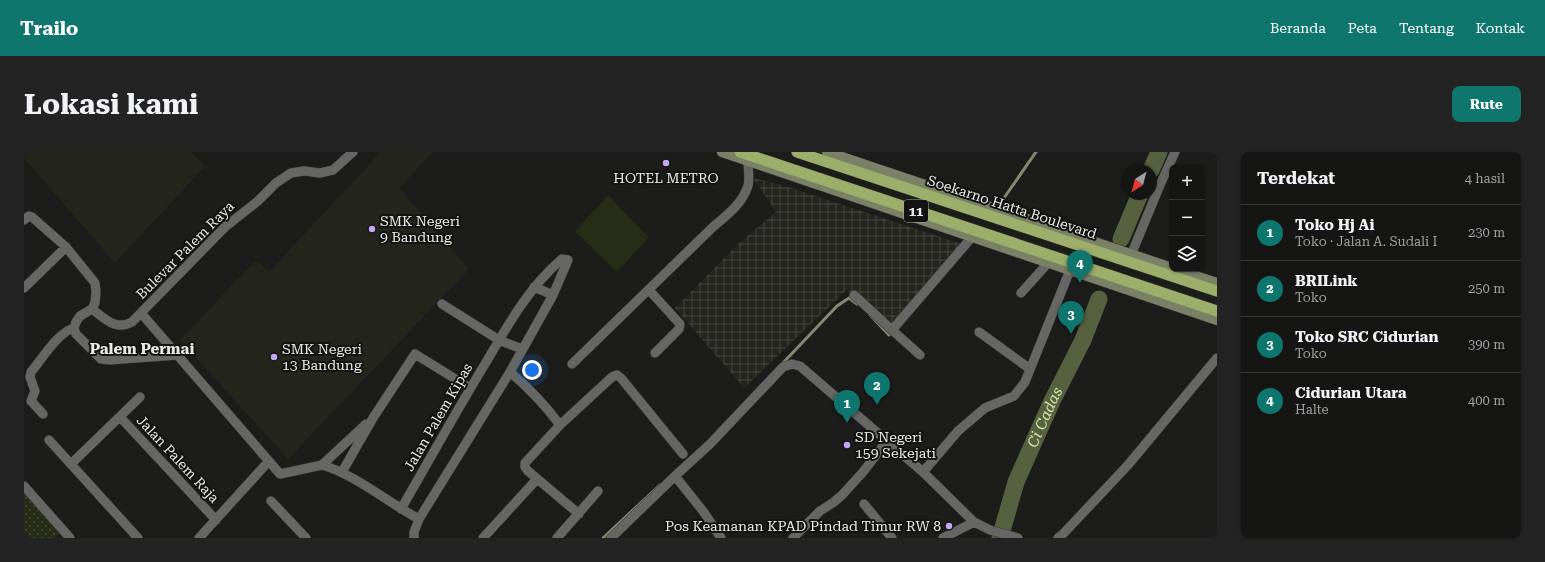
<!DOCTYPE html>
<html lang="id">
<head>
<meta charset="utf-8">
<style>
  :root { --surface:#151614; --page:#222322; --text:#f1f3f6; --muted:#9d9fa0; --line:#343534; --accent:#0f766e }
  body { margin:0; font-family:"Roboto Serif",serif; background:var(--page); color:var(--text) }
  .controls { position:absolute; right:12px; top:12px; display:grid; overflow:hidden; border-radius:8px; box-shadow:0 1px 3px #0004 }
  .controls button { width:36px; height:36px; display:grid; place-items:center; padding:0; border:0; border-bottom:1px solid var(--line); background:var(--surface); color:var(--text); font:20px sans-serif }
  .compass { position:absolute; left:1097px; top:12px; width:36px; height:36px; border-radius:50%; background:var(--surface); box-shadow:0 1px 3px #0004; rotate:216deg }
  .you { position:absolute; left:508px; top:218px; width:14px; height:14px; margin:-10px; border:3px solid #fff; border-radius:50%; background:#1a73e8; box-shadow:0 0 0 6px #1a73e833 }
  .badge { display:grid; place-items:center; width:26px; height:26px; border-radius:50%; background:var(--accent); color:#fff; font-size:13px; font-weight:700 }
  .pin { position:absolute; translate:-50% -33px; filter:drop-shadow(0 1px 2px #0008) }
  .pin::after { content:''; position:absolute; top:21px; width:14px; height:12px; background:inherit; clip-path:polygon(0 0,100% 0,50% 100%) }
  .list { margin:0; padding:0; list-style:none }
  h2 { display:flex; justify-content:space-between; align-items:center; height:52px; margin:0; padding:0 16px; font-size:17px }
  h2 small { font-size:13px; font-weight:400; color:var(--muted) }
  .list li { display:grid; grid-template-columns:26px 1fr auto; gap:12px; align-items:center; box-sizing:border-box; height:56px; padding:0 16px; border-top:1px solid var(--line) }
  .list b { display:block; font-size:15px; white-space:nowrap }
  .list p { margin:0; font-size:13px; white-space:nowrap; color:var(--muted) }
  .list em { font-size:13px; font-style:normal; color:var(--muted) }
  .icon { flex:none; width:22px; height:22px; fill:none; stroke:currentColor; stroke-width:2; stroke-linecap:round; stroke-linejoin:round }
  .map { position:relative; flex:none; width:1193px; height:386px; overflow:hidden; border-radius:8px }
  header { display:flex; align-items:center; gap:24px; box-sizing:border-box; height:56px; padding:0 20px; background:var(--accent); color:#fff }
  header strong { font-size:19px }
  nav { display:flex; gap:22px; margin-inline-start:auto; font-size:14px }
  .intro { display:flex; align-items:center; justify-content:space-between; box-sizing:border-box; height:96px; padding:0 24px }
  h1 { margin:0; font-size:28px }
  .button { padding:10px 18px; border-radius:8px; background:var(--accent); color:#fff; font-size:14px; font-weight:700 }
  main { display:flex; gap:24px; padding:0 24px }
  aside { flex:1; background:var(--surface); border-radius:8px; box-shadow:0 1px 3px #0004 }
  .map>svg:first-child { display:block }
</style>
</head>
<body>
<header>
<strong>Trailo</strong>
<nav><a>Beranda</a><a>Peta</a><a>Tentang</a><a>Kontak</a></nav>
</header>
<div class="intro"><h1>Lokasi kami</h1><a class="button">Rute</a></div>
<main>
<div class="map">
<svg width="1193" height="386" viewBox="0 0 1193 386">
  <defs>
    <pattern id="industrial-grid" width="8" height="8" patternUnits="userSpaceOnUse"><rect width="8" height="8" fill="#24261e"/><path d="M0 4h8M4 0v8" fill="none" stroke="#44463f"/></pattern>
    <pattern id="grass-dots" width="8" height="8" patternUnits="userSpaceOnUse"><rect width="8" height="8" fill="#262c16"/><path d="M2 2h.1M6 6h.1" fill="none" stroke="#464b38" stroke-width="1.8" stroke-linecap="round"/></pattern>
  </defs>
  <rect width="100%" height="100%" fill="#1c1d1a"/>
  <path fill="#24261e" d="M 0,0 L 167,0 L 181,14 L 91,111 L 0,6 Z
    M 357,0 L 409,0 L 375,36 L 445,117 L 264,307 L 156,188 L 232,108 L 245,120 Z"/>
  <path fill="url(#industrial-grid)" d="M 729,26 L 761,34 L 938,92 L 867,177 L 823,138 L 720,236 L 651,156 L 714,92 L 752,60 Z"/>
  <path fill="url(#grass-dots)" d="M 0,337 L 37,381 L 31,386 L 0,386 Z"/>
  <path fill="#262c16" d="M 584,43 L 625,85 L 593,120 L 551,79 Z"/>
  <g fill="none" stroke-linecap="round" stroke-linejoin="round">
    <path stroke="#828971" stroke-width="3" d="M 980,46 L 1012,0
      M 846,163 L 865,183 L 869,179
      M 758,212 L 813,154 L 825,146 L 833,152
      M 579,386 L 636,333"/>
    <g stroke="#57603f" stroke-width="17">
      <path d="M 1127,18 L 1135,0"/>
      <path d="M 1097,87 L 1116,42"/>
      <path id="s1" d="M 976,386 L 992,330 L 1028,249 L 1059,188 L 1075,147"/>
    </g>
    <defs>
      <path id="minor" d="M 0,68 L 5,64 L 8,65 L 42,95 L 71,131 L 72,140 L 71,151 L 68,157
        M 1107,103 L 1136,33 L 1151,0
        M 510,135 L 529,143
        M 0,136 L 42,95
        M 625,138 L 656,172 L 655,177 L 631,201
        M 997,141 L 1024,111
        M 830,143 L 868,178 L 948,85
        M 418,152 L 475,188 L 498,197
        M 68,157 C 81,167 92,179 108,170 L 201,75 L 234,49 L 252,31 L 267,21 L 280,19 L 296,21 L 309,18 L 329,0
        M 68,157 L 56,164 L 52,170 L 50,176 L 52,182 L 77,207 L 86,208 L 153,203
        M 117,161 L 256,322 L 298,313 C 332,323 363,350 395,367
        M 868,178 L 896,203
        M 955,180 L 1006,217
        M 548,212 L 690,74 C 703,63 718,52 724,34 C 726,27 724,17 724,9
        M 486,220 C 505,236 521,253 536,273
        M 19,262 L 7,249 L 11,239 L 6,225 L 7,220 C 18,207 34,180 50,176
        M 96,265 L 192,368
        M 25,288 L 114,386
        M 47,312 L 116,245
        M 298,313 L 342,272
        M 318,320 L 349,266 L 391,202 L 446,236
        M 899,320 L 934,279 L 961,256 L 990,244 L 1001,230 L 1046,118
        M 651,324 L 679,359 L 697,386
        M 0,334 L 46,386
        M 247,349 L 282,386
        M 840,352 L 868,386
        M 377,357 C 406,307 434,256 464,207 C 485,171 506,134 538,107 L 544,108 L 529,143 L 486,220 L 395,367 L 390,380 L 390,386
        M 555,362 L 504,319 L 501,315 L 501,311 L 536,273 L 588,225 L 593,223 L 597,226 L 659,302
        M 175,386 L 245,309
        M 459,386 L 513,327
        M 533,386 L 574,339
        M 587,386 L 651,324 L 686,292 L 759,215 L 768,212 L 776,214 L 899,320 L 950,370 L 966,378 L 994,386
        M 769,386 L 796,359 L 810,350 L 818,343 L 839,320 L 863,289
        M 919,386 L 950,370
        M 1034,386 L 1039,382 L 1104,313 L 1193,206"/>
      <path id="secondary" d="M 698,0 L 1193,168
        M 803,0 L 1148,116
        M 1150,117 L 1193,131"/>
      <path id="trunk" d="M 716,0 L 1193,159
        M 773,0 L 1193,139"/>
    </defs>
    <use href="#minor" stroke="#383837" stroke-width="10"/>
    <use href="#secondary" stroke="#383837" stroke-width="11"/>
    <use href="#trunk" stroke="#383837" stroke-width="12"/>
    <use href="#minor" stroke="#666764" stroke-width="9"/>
    <use href="#secondary" stroke="#7a8166" stroke-width="10"/>
    <use href="#trunk" stroke="#9cae69" stroke-width="11"/>
  </g>
  <g fill="#c3a7f2" stroke="#131411" stroke-width="1.5">
    <circle cx="642" cy="11" r="4"/>
    <circle cx="348" cy="77" r="4"/>
    <circle cx="250" cy="205" r="4"/>
    <circle cx="823" cy="293" r="4"/>
    <circle cx="925" cy="374" r="4"/>
  </g>
  <g text-anchor="middle" stroke-width="4" stroke-linejoin="round" paint-order="stroke">
    <rect fill="#131411" stroke="#a8a8a7" stroke-width="1" x="880" y="48" width="24" height="22" rx="3"/>
    <g font-size="13" font-weight="bold" fill="#e8e8e7">
      <text x="892" y="64">11</text>
    </g>
    <g font-size="14" fill="#e8e8e7" stroke="#131411" text-anchor="start">
      <text x="642" y="31" text-anchor="middle">HOTEL METRO</text>
      <text x="356" y="74">SMK Negeri<tspan x="356" dy="16">9 Bandung</tspan></text>
      <text x="258" y="202">SMK Negeri<tspan x="258" dy="16">13 Bandung</tspan></text>
      <text x="831" y="290">SD Negeri<tspan x="831" dy="16">159 Sekejati</tspan></text>
      <text x="917" y="379" text-anchor="end">Pos Keamanan KPAD Pindad Timur RW 8</text>
    </g>
    <g font-size="14" fill="#e8e8e7" stroke="#131411">
      <text transform="translate(988 55) rotate(18)" y="5">Soekarno Hatta Boulevard</text>
      <text transform="translate(161 98) rotate(-45)" y="5">Bulevar Palem Raya</text>
      <text transform="translate(414 265) rotate(-60)" y="5">Jalan Palem Kipas</text>
      <text transform="translate(154 307) rotate(47)" y="5">Jalan Palem Raja</text>
    </g>
    <g font-size="15" font-weight="bold" fill="#e8e8e7" stroke="#131411">
      <text x="118" y="202">Palem Permai</text>
    </g>
    <g font-size="15" font-style="italic" fill="#d7e8ab" stroke="#131411">
      <text dy="5" stroke="none"><textPath href="#s1" startOffset="129">Ci Cadas</textPath></text>
    </g>
  </g>
</svg>
<div class="controls">
<button>+</button>
<button>−</button>
<button><svg class="icon" aria-label="layers" viewBox="0 0 24 24"><path d="M12 4l9 5-9 5-9-5zM3 14l9 5 9-5"/></svg></button>
</div>
<svg class="compass" viewBox="-18 -18 36 36"><path d="M0-13l5 13h-10z" fill="#e53935"/><path d="M0 13l5-13h-10z" fill="#9d9fa0"/></svg>
<div class="you"></div>
<div class="pin badge" style="left:823px;top:271px">1</div>
<div class="pin badge" style="left:853px;top:253px">2</div>
<div class="pin badge" style="left:1047px;top:182px">3</div>
<div class="pin badge" style="left:1056px;top:131px">4</div>
</div>
<aside>
<h2>Terdekat<small>4 hasil</small></h2>
<ul class="list">
<li><span class="badge">1</span><div><b>Toko Hj Ai</b><p>Toko · Jalan A. Sudali I</p></div><em>230 m</em></li>
<li><span class="badge">2</span><div><b>BRILink</b><p>Toko</p></div><em>250 m</em></li>
<li><span class="badge">3</span><div><b>Toko SRC Cidurian</b><p>Toko</p></div><em>390 m</em></li>
<li><span class="badge">4</span><div><b>Cidurian Utara</b><p>Halte</p></div><em>400 m</em></li>
</ul>
</aside>
</main>
</body>
</html>
